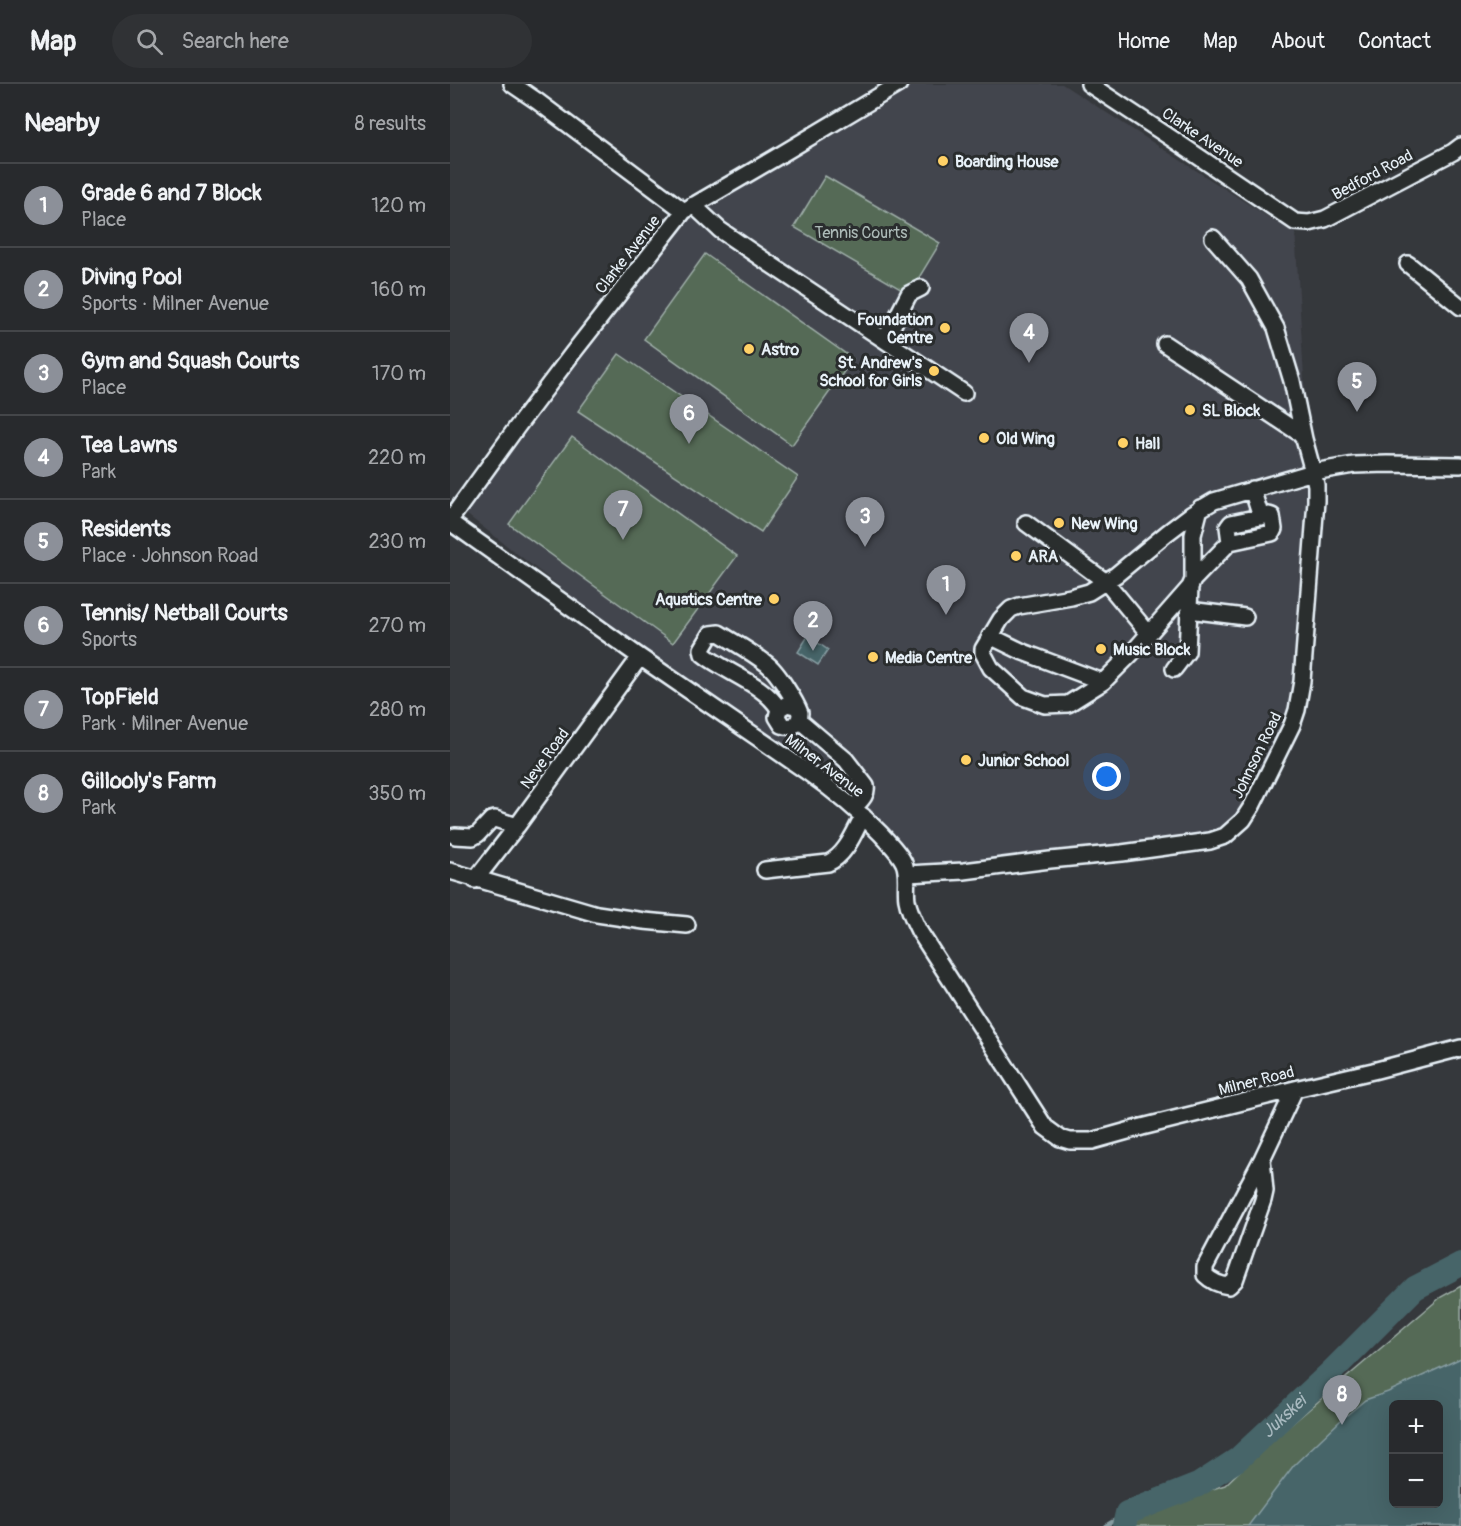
<!DOCTYPE html>
<html lang="en">
<head>
<meta charset="utf-8">
<style>
  :root { --surface:#282a2d; --page:#303235; --text:#f1f3f6; --muted:#a5a7aa; --line:#444649; --accent:#8c9099 }
  body { margin:0; font-family:Pangolin,sans-serif; background:var(--page); color:var(--text) }
  .controls { position:absolute; right:18px; bottom:18px; display:grid; overflow:hidden; border-radius:9px; box-shadow:0 6px 24px #0002 }
  .controls button { width:54px; height:54px; display:grid; place-items:center; padding:0; border:0; border-bottom:2px solid var(--line); background:var(--surface); color:var(--text); font:30px sans-serif }
  .you { position:absolute; left:657px; top:693px; width:21px; height:21px; margin:-15px; border:4px solid #fff; border-radius:50%; background:#1a73e8; box-shadow:0 0 0 9px #1a73e833 }
  .badge { display:grid; place-items:center; width:39px; height:39px; border-radius:50%; background:var(--accent); color:#fff; font-size:20px; font-weight:700 }
  .pin { position:absolute; translate:-50% -50px; filter:drop-shadow(0 2px 3px #0008) }
  .pin::after { content:''; position:absolute; top:32px; width:21px; height:18px; background:inherit; clip-path:polygon(0 0,100% 0,50% 100%) }
  .list { margin:0; padding:0; list-style:none }
  h2 { display:flex; justify-content:space-between; align-items:center; height:78px; margin:0; padding:0 24px; font-size:26px }
  h2 small { font-size:20px; font-weight:400; color:var(--muted) }
  .list li { display:grid; grid-template-columns:39px 1fr auto; gap:18px; align-items:center; box-sizing:border-box; height:84px; padding:0 24px; border-top:2px solid var(--line) }
  .list b { display:block; font-size:22px; white-space:nowrap }
  .list p { margin:0; font-size:20px; white-space:nowrap; color:var(--muted) }
  .list em { font-size:20px; font-style:normal; color:var(--muted) }
  .icon { flex:none; width:33px; height:33px; fill:none; stroke:currentColor; stroke-width:2; stroke-linecap:round; stroke-linejoin:round }
  .map { position:relative; flex:none; width:1011px; height:1442px; overflow:hidden }
  header { display:flex; align-items:center; gap:36px; box-sizing:border-box; height:84px; padding:0 30px; background:var(--surface); border-bottom:2px solid var(--line) }
  header strong { font-size:28px }
  nav { display:flex; gap:33px; margin-inline-start:auto; font-size:21px }
  .search { width:420px; height:54px; background:var(--page); display:flex; align-items:center; gap:15px; box-sizing:border-box; padding:0 21px; border-radius:33px; color:var(--muted); font-size:22px }
  main { display:flex }
  aside { flex:1; background:var(--surface) }
  .map>svg:first-child { display:block }
</style>
</head>
<body>
<header>
<strong>Map</strong>
<div class="search"><svg class="icon" aria-label="search" viewBox="0 0 24 24"><circle cx="10" cy="10" r="6"/><path d="M15 15l6 6"/></svg>Search here</div>
<nav><a>Home</a><a>Map</a><a>About</a><a>Contact</a></nav>
</header>
<main>
<aside>
<h2>Nearby<small>8 results</small></h2>
<ul class="list">
<li><span class="badge">1</span><div><b>Grade 6 and 7 Block</b><p>Place</p></div><em>120 m</em></li>
<li><span class="badge">2</span><div><b>Diving Pool</b><p>Sports · Milner Avenue</p></div><em>160 m</em></li>
<li><span class="badge">3</span><div><b>Gym and Squash Courts</b><p>Place</p></div><em>170 m</em></li>
<li><span class="badge">4</span><div><b>Tea Lawns</b><p>Park</p></div><em>220 m</em></li>
<li><span class="badge">5</span><div><b>Residents</b><p>Place · Johnson Road</p></div><em>230 m</em></li>
<li><span class="badge">6</span><div><b>Tennis/ Netball Courts</b><p>Sports</p></div><em>270 m</em></li>
<li><span class="badge">7</span><div><b>TopField</b><p>Park · Milner Avenue</p></div><em>280 m</em></li>
<li><span class="badge">8</span><div><b>Gillooly's Farm</b><p>Park</p></div><em>350 m</em></li>
</ul>
</aside>
<div class="map">
<svg width="1011" height="1442" viewBox="0 0 1011 1442">
  <rect width="100%" height="100%" fill="#35383c"/>
  <filter id="ink" filterUnits="userSpaceOnUse"><feTurbulence type="fractalNoise" baseFrequency=".0167" numOctaves="2"/><feDisplacementMap in="SourceGraphic" scale="12" xChannelSelector="R" yChannelSelector="G"/><feConvolveMatrix kernelMatrix="1 2 1 2 8 2 1 2 1" color-interpolation-filters="sRGB"/></filter>
  <g filter="url(#ink)">
    <path fill="#43454d" d="M 452,0 L 612,0 L 826,138 L 845,145 L 860,394 L 851,482 L 846,604 L 838,635 L 798,721 L 782,741 L 768,748 L 745,754 L 685,758 L 511,783 L 485,784 L 465,777 L 442,757 L 187,563 L 11,426 L 231,125 Z"/>
    <path fill="#546a57" stroke="#9eaea8" stroke-width="1.5" fill-rule="evenodd" d="M 375,92 L 490,159 L 459,210 L 344,143 Z
      M 255,170 L 403,275 L 342,361 L 194,255 Z
      M 169,270 L 348,393 L 311,448 L 128,327 Z
      M 122,353 L 287,472 L 223,559 L 59,440 Z
      M 1011,1202 L 1011,1442 L 683,1442 L 684,1439 L 702,1427 L 728,1416 L 775,1401 L 817,1361 L 991,1213 ZM 944,1320 L 988,1320 L 988,1420 L 944,1420 Z"/>
    <path fill="#476569" stroke="#879da2" stroke-width="1.5" fill-rule="evenodd" d="M 358,552 L 378,566 L 368,581 L 348,568 Z
      M 1011,1274 L 1011,1442 L 798,1442 L 844,1381 L 891,1336 L 915,1316 L 938,1308 ZM 988,1320 L 988,1420 L 944,1420 L 944,1320 Z"/>
    <g fill="none" stroke-linecap="round" stroke-linejoin="round">
      <path stroke="#879da2" stroke-width="4" d="M 655,1442 L 677,1429"/>
      <path stroke="#476569" stroke-width="24" id="s1" d="M 674,1442 L 677,1429 L 748,1401 L 788,1375 L 881,1288 L 965,1204 L 1011,1180"/>
      <defs>
        <path id="minor" d="M 62,0 L 87,17 L 234,127
          M 639,0 L 724,56 L 845,138 L 859,139 L 875,135 L 1003,68 L 1011,62
          M 243,121 L 270,146 L 311,174 L 514,309
          M 763,154 L 799,195 L 826,244 L 842,297 L 854,355
          M 958,180 L 1011,223
          M 435,256 L 459,210 L 471,204
          M 715,260 L 849,349 L 854,355 L 863,388 L 764,417 L 742,430 L 717,449 L 666,491 L 639,508 L 621,513 L 569,522 L 561,525 L 551,535 L 533,565 L 533,569 L 541,584 L 573,613 L 595,621 L 618,620 L 653,598 L 681,570 L 740,503 L 743,496 L 743,451 L 750,424
          M 802,405 L 811,433
          M 0,436 L 67,343 L 122,270 L 234,127 L 325,74 L 449,0
          M 0,438 L 190,573 L 356,687 C 383,706 408,726 431,750 C 439,759 449,768 454,779 C 459,791 455,804 457,816 C 459,827 464,837 469,847 L 595,1043 L 610,1054 L 620,1057 L 642,1057 L 692,1043 L 845,1005 L 923,987 L 1011,964
          M 576,439 L 656,498 L 699,550
          M 743,496 L 780,458 L 822,449 L 824,445 L 822,432 L 819,431 L 781,439 L 778,443 L 780,458
          M 739,523 L 747,527 L 795,533
          M 540,552 L 573,568 L 653,598
          M 724,585 L 737,568 L 740,503
          M 329,625 C 314,600 275,588 253,570 L 252,565 L 261,550 L 269,549 C 285,559 302,568 317,580 C 327,587 346,618 350,629 C 350,640 342,645 332,641 L 327,633 L 329,625 L 337,620 L 345,622
          M 349,636 L 396,676 L 416,702 C 418,711 409,718 404,724
          M 5,752 L 23,753 L 28,750 L 41,736 L 45,735 L 67,742
          M 315,786 L 378,779 C 396,771 404,749 413,732
          M 0,787 L 147,830 L 194,837 L 237,841
          M 457,790 L 514,787 L 600,776 L 672,769 L 760,757 L 775,752 L 793,736 L 802,722 L 842,641 L 847,626 L 852,597 L 866,417 L 866,401 L 863,388 L 904,381 L 937,380 L 1011,381
          M 25,796 L 67,742 L 190,573
          M 812,1075 L 815,1107 L 813,1116 L 785,1196 L 779,1202 C 770,1201 762,1198 755,1191 L 755,1183 L 812,1075 L 845,1005"/>
      </defs>
      <use href="#minor" stroke="#e8f1f8" stroke-width="20"/>
      <use href="#minor" stroke="#2a2d2e" stroke-width="15"/>
    </g>
  </g>
  <g fill="#ffd166" stroke="#2a2d2e" stroke-width="2">
    <circle cx="493" cy="77" r="6"/>
    <circle cx="495" cy="244" r="6"/>
    <circle cx="299" cy="265" r="6"/>
    <circle cx="484" cy="287" r="6"/>
    <circle cx="740" cy="326" r="6"/>
    <circle cx="534" cy="354" r="6"/>
    <circle cx="673" cy="359" r="6"/>
    <circle cx="609" cy="439" r="6"/>
    <circle cx="566" cy="472" r="6"/>
    <circle cx="324" cy="515" r="6"/>
    <circle cx="651" cy="565" r="6"/>
    <circle cx="423" cy="573" r="6"/>
    <circle cx="516" cy="676" r="6"/>
  </g>
  <g text-anchor="middle" stroke-width="6" stroke-linejoin="round" paint-order="stroke">
    <g font-size="16" fill="#e8f1f8" stroke="#2a2d2e">
      <text transform="translate(753 53) rotate(34)" y="6">Clarke Avenue</text>
      <text transform="translate(922 90) rotate(-28)" y="6">Bedford Road</text>
      <text transform="translate(177 170) rotate(-52)" y="6">Clarke Avenue</text>
      <text transform="translate(806 671) rotate(-64)" y="6">Johnson Road</text>
      <text transform="translate(94 674) rotate(-54)" y="6">Neve Road</text>
      <text transform="translate(375 681) rotate(37)" y="6">Milner Avenue</text>
      <text transform="translate(806 996) rotate(-14)" y="6">Milner Road</text>
    </g>
    <g font-size="16" font-weight="bold" fill="#e8f1f8" stroke="#2a2d2e" text-anchor="start">
      <text x="505" y="83">Boarding House</text>
      <text x="483" y="241" text-anchor="end">Foundation<tspan x="483" dy="18">Centre</tspan></text>
      <text x="311" y="271">Astro</text>
      <text x="472" y="284" text-anchor="end">St. Andrew's<tspan x="472" dy="18">School for Girls</tspan></text>
      <text x="752" y="332">SL Block</text>
      <text x="546" y="360">Old Wing</text>
      <text x="685" y="365">Hall</text>
      <text x="621" y="445">New Wing</text>
      <text x="578" y="478">ARA</text>
      <text x="312" y="521" text-anchor="end">Aquatics Centre</text>
      <text x="663" y="571">Music Block</text>
      <text x="435" y="579">Media Centre</text>
      <text x="528" y="682">Junior School</text>
    </g>
    <g font-size="16" fill="#adbbb8" stroke="#2a2d2e">
      <text x="411" y="154">Tennis Courts</text>
    </g>
    <g font-size="18" font-style="italic" fill="#a8b9bf" stroke="#2a2d2e">
      <text dy="6" stroke="none"><textPath href="#s1" startOffset="200">Jukskei</textPath></text>
    </g>
  </g>
</svg>
<div class="controls">
<button>+</button>
<button>−</button>
</div>
<div class="you"></div>
<div class="pin badge" style="left:496px;top:531px">1</div>
<div class="pin badge" style="left:363px;top:567px">2</div>
<div class="pin badge" style="left:415px;top:463px">3</div>
<div class="pin badge" style="left:579px;top:279px">4</div>
<div class="pin badge" style="left:907px;top:328px">5</div>
<div class="pin badge" style="left:239px;top:360px">6</div>
<div class="pin badge" style="left:173px;top:456px">7</div>
<div class="pin badge" style="left:892px;top:1341px">8</div>
</div>
</main>
</body>
</html>
